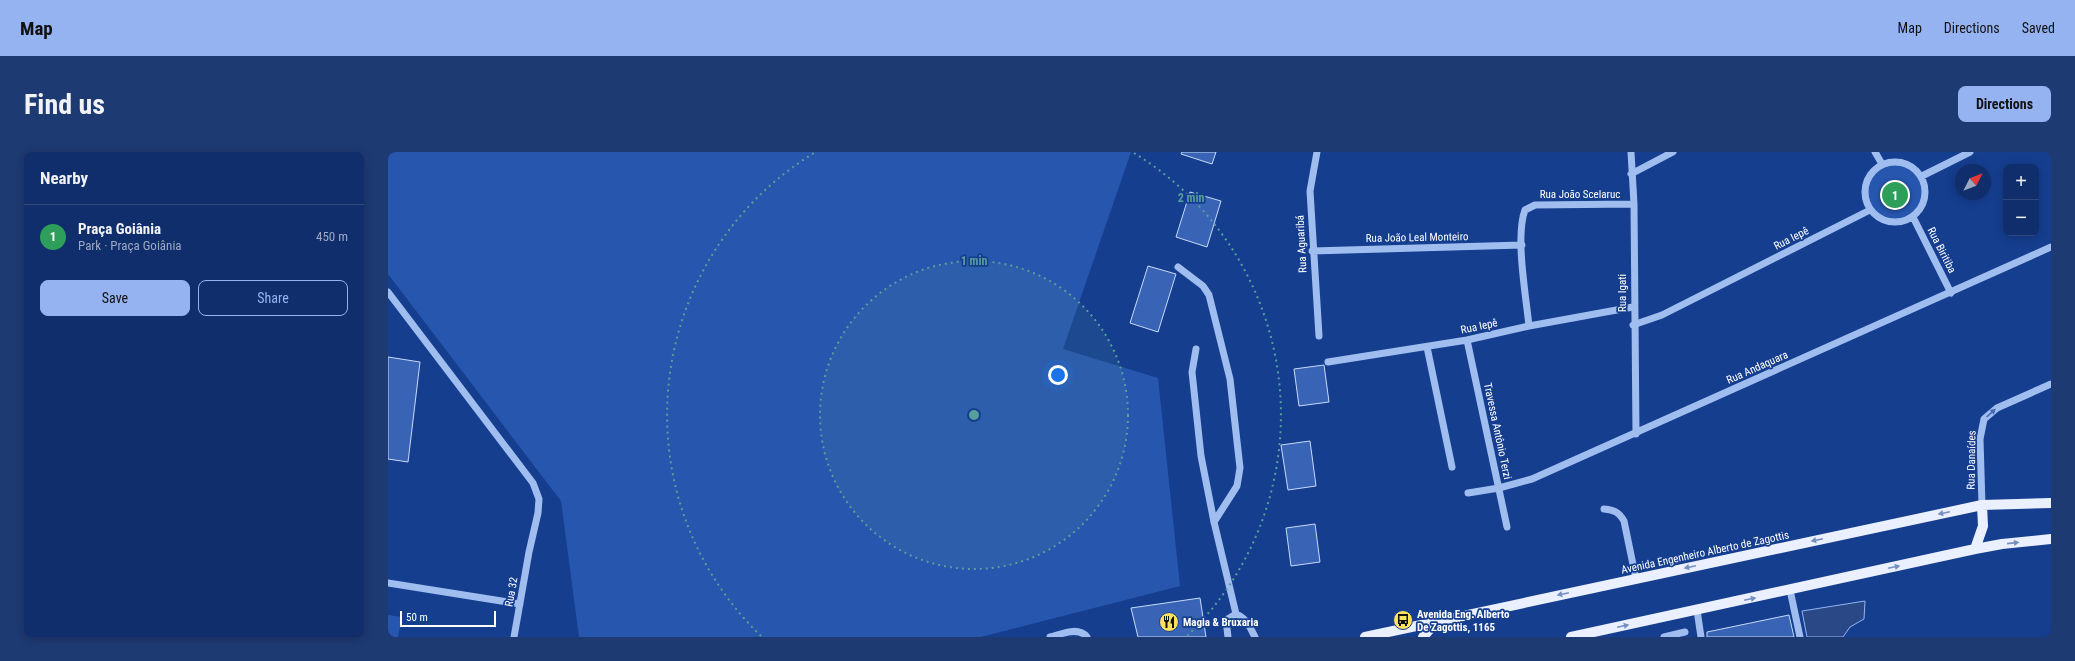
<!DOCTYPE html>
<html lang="en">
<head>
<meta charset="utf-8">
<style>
  :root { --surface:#102e6b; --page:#1e3a73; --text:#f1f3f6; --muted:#9ca8c1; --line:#304a7e; --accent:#95b2f1 }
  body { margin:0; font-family:"Roboto Condensed",sans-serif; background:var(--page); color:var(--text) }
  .controls { position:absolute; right:12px; top:12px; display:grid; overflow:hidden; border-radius:8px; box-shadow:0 2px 10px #0003 }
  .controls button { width:36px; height:36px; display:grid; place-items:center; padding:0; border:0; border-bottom:1px solid var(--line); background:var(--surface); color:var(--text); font:20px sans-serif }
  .compass { position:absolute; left:1567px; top:12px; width:36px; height:36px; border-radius:50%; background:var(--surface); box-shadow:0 2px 10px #0003; rotate:48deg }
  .scale { position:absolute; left:12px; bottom:10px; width:96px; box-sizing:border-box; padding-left:4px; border:2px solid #fff; border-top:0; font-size:11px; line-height:14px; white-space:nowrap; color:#fff; -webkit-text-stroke:3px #153e8f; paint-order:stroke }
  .you { position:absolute; left:670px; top:223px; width:14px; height:14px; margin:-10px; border:3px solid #fff; border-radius:50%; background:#1a73e8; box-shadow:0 0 0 6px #1a73e833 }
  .badge { display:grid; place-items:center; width:26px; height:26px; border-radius:50%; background:var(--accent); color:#fff; font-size:13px; font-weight:700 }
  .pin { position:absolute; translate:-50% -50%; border:2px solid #fff; box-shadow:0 1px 4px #0006 }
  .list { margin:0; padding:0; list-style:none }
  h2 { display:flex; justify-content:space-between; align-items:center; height:52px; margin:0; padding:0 16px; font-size:17px }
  h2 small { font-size:13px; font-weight:400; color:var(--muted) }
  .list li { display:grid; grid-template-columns:26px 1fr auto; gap:12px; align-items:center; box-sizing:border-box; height:64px; padding:0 16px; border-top:1px solid var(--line) }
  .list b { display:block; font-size:15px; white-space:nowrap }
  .list p { margin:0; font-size:13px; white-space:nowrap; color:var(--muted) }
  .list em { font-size:13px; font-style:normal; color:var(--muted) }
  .actions { display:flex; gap:8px; padding:12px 16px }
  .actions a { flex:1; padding:9px 0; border:1px solid var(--accent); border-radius:8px; text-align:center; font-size:14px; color:var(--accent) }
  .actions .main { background:var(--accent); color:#111 }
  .map { position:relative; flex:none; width:1663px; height:485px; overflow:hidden; border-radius:8px }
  header { display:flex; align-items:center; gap:24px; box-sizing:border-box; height:56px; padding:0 20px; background:var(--accent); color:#111 }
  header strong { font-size:19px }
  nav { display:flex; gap:22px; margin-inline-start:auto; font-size:14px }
  .intro { display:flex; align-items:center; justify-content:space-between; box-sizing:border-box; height:96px; padding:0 24px }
  h1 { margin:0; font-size:28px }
  .button { padding:10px 18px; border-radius:8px; background:var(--accent); color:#111; font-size:14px; font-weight:700 }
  main { display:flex; gap:24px; padding:0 24px }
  aside { flex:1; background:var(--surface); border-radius:8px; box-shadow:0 2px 10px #0003 }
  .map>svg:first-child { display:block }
</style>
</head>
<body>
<header>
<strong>Map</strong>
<nav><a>Map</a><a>Directions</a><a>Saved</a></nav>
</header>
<div class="intro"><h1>Find us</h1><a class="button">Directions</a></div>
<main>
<aside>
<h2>Nearby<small></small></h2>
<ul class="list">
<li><span class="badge" style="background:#2e9e5b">1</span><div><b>Praça Goiânia</b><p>Park · Praça Goiânia</p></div><em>450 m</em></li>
</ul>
<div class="actions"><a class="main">Save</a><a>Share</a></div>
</aside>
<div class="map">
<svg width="1663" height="485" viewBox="0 0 1663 485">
  <rect width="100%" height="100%" fill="#153e8f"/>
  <path fill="#2756ae" d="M 0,0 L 743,0 L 675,197 L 770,226 L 792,434 L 593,485 L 191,485 L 173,349 L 0,122 Z
    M1477 40a30 30 0 1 1 60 0a30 30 0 1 1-60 0Z
    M 0,463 L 14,465 L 10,485 L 0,485 Z"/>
  <path fill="#2a4885" stroke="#92b6f3" d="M 1477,449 L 1476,467 L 1462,475 L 1455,485 L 1419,485 L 1414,459 Z"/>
  <path fill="#3964b6" stroke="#c7dafc" d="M 794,0 L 828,0 L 824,12 L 793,2 Z
    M 802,40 L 833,49 L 819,95 L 788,85 Z
    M 760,114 L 788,122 L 770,180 L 742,171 Z
    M 0,205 L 32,210 L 20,310 L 0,307 Z
    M 936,213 L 941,250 L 911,254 L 906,217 Z
    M 922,289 L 928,334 L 900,338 L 893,293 Z
    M 927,372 L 932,410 L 903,414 L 898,376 Z
    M 812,446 L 818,485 L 750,485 L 743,456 Z
    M 1401,463 L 1406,485 L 1319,485 L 1319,480 Z"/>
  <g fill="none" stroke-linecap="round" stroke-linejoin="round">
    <path stroke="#a0bdf0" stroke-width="7" d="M 929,0 L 922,39 L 931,184
      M 1243,0 L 1246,52 L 1248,282
      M 1487,0 L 1494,12
      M1477 40a30 30 0 1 1 60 0a30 30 0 1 1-60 0Z
      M 1243,22 L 1285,0
      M 1534,24 L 1582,0
      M 1525,65 L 1563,141
      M 924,99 L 1134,93
      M 790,115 L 815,134 L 821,143 L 842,227 L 852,316 L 849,334 L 826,370
      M 0,140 L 145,331 L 151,347 L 150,361 L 141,400 L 126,485
      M 1245,173 L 1274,163 L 1482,58
      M 1141,174 C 1138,144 1127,84 1137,58 L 1147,53 L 1246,52
      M 1079,188 L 1119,375
      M 1039,195 L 1064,315
      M 808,197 L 804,220 L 813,304 L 826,370 L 848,462
      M 940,210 L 1079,188 L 1141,174 L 1245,155
      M 1080,341 L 1111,336 L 1144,327 L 1663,95
      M 1594,353 L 1592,287 L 1596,267 L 1609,256 L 1663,232
      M 1216,357 C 1226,358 1231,360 1236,369 L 1248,427
      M 0,431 L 132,452
      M 1402,438 L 1412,485
      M 1309,458 L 1313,485
      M 662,485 C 674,482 690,474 699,485
      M 840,485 L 838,468 L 848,462 C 859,466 862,476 867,485
      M 1276,485 L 1297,480"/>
    <path stroke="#eaf0ff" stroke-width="10" d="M 1587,397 L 1595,374 L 1594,353
      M 977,485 L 1594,353 L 1663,351
      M 1035,485 L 1048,470
      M 1183,485 L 1587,397 L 1614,392 L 1663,387"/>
  </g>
  <defs><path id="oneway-solid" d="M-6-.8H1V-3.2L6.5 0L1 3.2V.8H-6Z"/></defs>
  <use fill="#466ab1" href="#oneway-solid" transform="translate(1603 261) rotate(-42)"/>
  <g fill="#758ec1">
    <use href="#oneway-solid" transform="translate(1556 361) rotate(168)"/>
    <use href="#oneway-solid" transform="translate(1429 388) rotate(168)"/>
    <use href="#oneway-solid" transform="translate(1625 391) rotate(-6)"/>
    <use href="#oneway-solid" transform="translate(1302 415) rotate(168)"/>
    <use href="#oneway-solid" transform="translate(1506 415) rotate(-12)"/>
    <use href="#oneway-solid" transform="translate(1175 442) rotate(168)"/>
    <use href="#oneway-solid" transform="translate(1362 447) rotate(-12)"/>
    <use href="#oneway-solid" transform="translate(1235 474) rotate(-12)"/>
  </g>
  <circle cx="586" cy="263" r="154" fill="#579f9a" fill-opacity=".12"/>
  <g fill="none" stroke="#579f9a" stroke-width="2" stroke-dasharray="2 4">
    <circle cx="586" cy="263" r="154"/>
    <path d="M373 484A307 307 0 0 1 426 1M746 1A307 307 0 0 1 799 484"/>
  </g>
  <defs>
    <symbol id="bus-disc" viewBox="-11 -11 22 22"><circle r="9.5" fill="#ffe160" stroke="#153e8f"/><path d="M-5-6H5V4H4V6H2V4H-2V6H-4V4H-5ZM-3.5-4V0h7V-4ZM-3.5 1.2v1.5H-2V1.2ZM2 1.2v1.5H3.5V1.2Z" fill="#111"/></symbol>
    <symbol id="restaurant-disc" viewBox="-11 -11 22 22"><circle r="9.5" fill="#ffe160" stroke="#153e8f"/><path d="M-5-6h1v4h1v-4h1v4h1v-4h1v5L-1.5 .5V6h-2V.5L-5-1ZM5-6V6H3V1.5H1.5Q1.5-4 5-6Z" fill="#111"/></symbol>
  </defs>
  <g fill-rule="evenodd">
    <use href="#bus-disc" x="1004" y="457" width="22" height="22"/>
    <use href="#restaurant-disc" x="770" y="459" width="22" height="22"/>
  </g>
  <g text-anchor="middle" stroke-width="3.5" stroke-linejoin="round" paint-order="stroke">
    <g font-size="11" fill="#fff" stroke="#153e8f">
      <text x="1192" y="46">Rua João Scelaruc</text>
      <text transform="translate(1029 85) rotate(-1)" y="4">Rua João Leal Monteiro</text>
      <text transform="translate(1403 86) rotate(-27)" y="4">Rua Iepê</text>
      <text transform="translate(913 92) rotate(-93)" y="4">Rua Aguaribá</text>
      <text transform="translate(1554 98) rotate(63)" y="4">Rua Biritiba</text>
      <text transform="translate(1234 141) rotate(-90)" y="4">Rua Igati</text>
      <text transform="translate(1091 174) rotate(-12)" y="4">Rua Iepê</text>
      <text transform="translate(1369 215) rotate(-24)" y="4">Rua Andaquara</text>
      <text transform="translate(1110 279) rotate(78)" y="4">Travessa Antônio Terzi</text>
      <text transform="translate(1583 308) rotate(-89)" y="4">Rua Danaídes</text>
      <text transform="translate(1317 400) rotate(-12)" y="4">Avenida Engenheiro Alberto de Zagottis</text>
      <text transform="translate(123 440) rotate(-80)" y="4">Rua 32</text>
    </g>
    <g font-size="11" font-weight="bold" fill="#fff" stroke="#153e8f" text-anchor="start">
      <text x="1029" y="466">Avenida Eng. Alberto<tspan x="1029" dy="13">De Zagottis, 1165</tspan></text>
      <text x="795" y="474">Magia &amp; Bruxaria</text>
    </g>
  </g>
  <circle cx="586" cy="263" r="6" fill="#579f9a" stroke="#153e8f" stroke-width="2"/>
  <g font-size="12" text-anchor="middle" font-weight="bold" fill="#579f9a" stroke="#153e8f" stroke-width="3.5" stroke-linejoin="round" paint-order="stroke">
    <text x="803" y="50">2 min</text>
    <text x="586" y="113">1 min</text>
  </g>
</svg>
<div class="controls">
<button>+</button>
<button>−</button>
</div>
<svg class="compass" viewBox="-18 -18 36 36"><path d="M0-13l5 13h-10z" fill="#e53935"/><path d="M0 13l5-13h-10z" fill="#9ca8c1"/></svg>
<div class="scale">50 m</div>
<div class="you"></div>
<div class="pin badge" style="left:1507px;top:43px;background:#2e9e5b">1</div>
</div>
</main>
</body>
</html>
